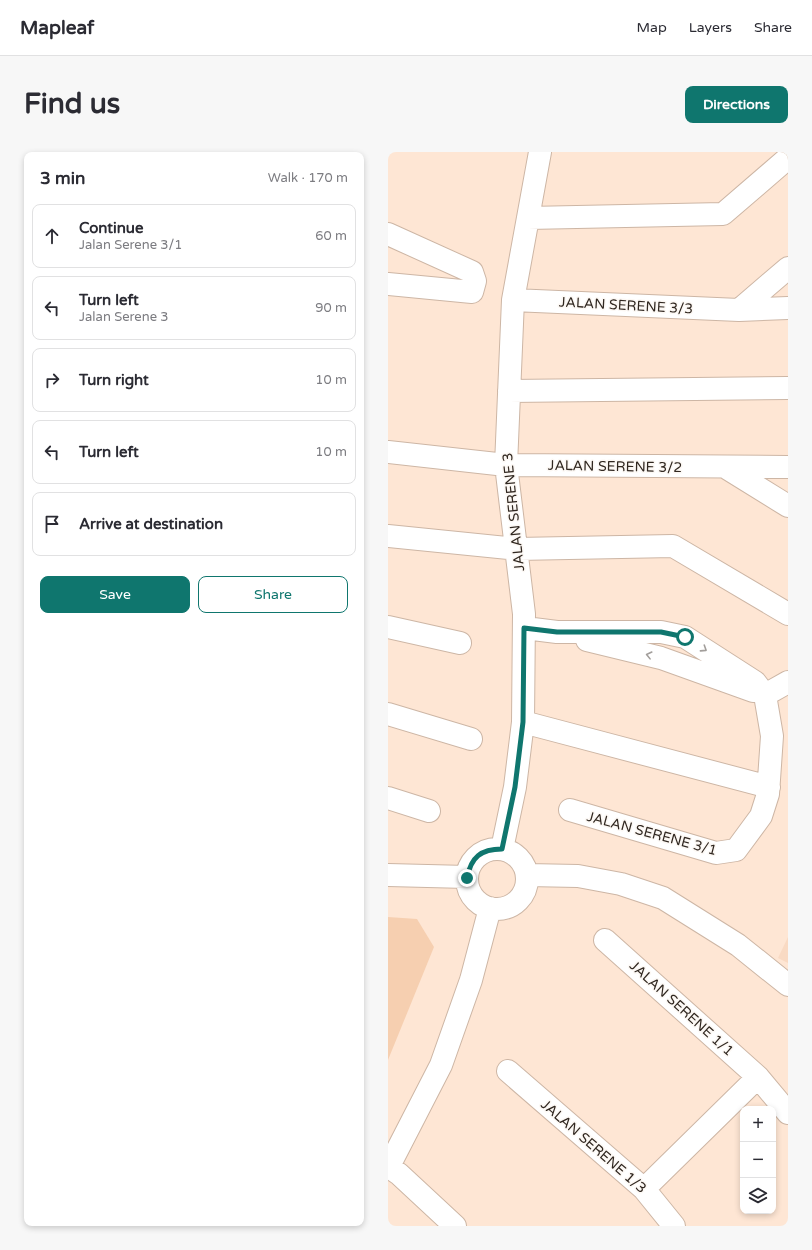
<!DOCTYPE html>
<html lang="en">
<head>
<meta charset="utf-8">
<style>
  :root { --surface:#fff; --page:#f7f7f7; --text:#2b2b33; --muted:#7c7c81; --line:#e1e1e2; --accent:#0f766e }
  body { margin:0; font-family:"Varela Round",sans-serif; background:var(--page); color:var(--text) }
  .controls { position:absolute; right:12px; bottom:12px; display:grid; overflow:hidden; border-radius:8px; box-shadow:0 2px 6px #0003 }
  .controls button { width:36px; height:36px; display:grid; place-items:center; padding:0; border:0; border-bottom:1px solid var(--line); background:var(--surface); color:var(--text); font:20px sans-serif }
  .stop { position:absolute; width:12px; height:12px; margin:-9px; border:3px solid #0f766e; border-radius:50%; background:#fff }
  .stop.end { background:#0f766e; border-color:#fff; box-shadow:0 1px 4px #0008 }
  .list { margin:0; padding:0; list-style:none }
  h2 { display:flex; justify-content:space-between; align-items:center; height:52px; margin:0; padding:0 16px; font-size:17px }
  h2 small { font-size:13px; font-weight:400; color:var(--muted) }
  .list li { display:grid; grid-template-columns:26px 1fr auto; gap:12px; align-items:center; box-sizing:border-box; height:64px; margin:0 8px 8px; padding:0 8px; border:1px solid var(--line); border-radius:8px }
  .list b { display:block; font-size:15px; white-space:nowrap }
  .list p { margin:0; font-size:13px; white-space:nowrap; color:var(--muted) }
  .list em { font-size:13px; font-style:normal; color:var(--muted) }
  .actions { display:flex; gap:8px; padding:12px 16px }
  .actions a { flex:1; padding:9px 0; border:1px solid var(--accent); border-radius:8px; text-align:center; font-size:14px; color:var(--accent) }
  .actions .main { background:var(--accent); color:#fff }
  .icon { flex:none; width:22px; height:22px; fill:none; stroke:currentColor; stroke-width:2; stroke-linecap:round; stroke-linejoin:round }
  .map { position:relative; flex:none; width:400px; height:1074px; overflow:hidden; border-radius:8px }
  header { display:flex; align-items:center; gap:24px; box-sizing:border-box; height:56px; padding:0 20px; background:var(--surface); border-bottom:1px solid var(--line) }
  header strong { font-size:19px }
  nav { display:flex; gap:22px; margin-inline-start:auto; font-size:14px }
  .intro { display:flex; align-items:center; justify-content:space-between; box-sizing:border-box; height:96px; padding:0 24px }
  h1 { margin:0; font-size:28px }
  .button { padding:10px 18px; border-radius:8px; background:var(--accent); color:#fff; font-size:14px; font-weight:700 }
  main { display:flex; gap:24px; padding:0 24px }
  aside { flex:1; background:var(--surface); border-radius:8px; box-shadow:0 2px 6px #0003 }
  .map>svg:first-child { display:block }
</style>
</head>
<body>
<header>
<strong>Mapleaf</strong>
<nav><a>Map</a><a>Layers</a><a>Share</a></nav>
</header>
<div class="intro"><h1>Find us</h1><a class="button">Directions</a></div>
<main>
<aside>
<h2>3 min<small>Walk · 170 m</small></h2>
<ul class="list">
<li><svg class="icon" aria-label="ahead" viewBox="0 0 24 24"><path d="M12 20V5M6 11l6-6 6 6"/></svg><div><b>Continue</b><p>Jalan Serene 3/1</p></div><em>60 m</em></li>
<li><svg class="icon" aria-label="left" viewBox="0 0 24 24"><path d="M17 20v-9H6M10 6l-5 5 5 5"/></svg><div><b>Turn left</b><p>Jalan Serene 3</p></div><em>90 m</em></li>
<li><svg class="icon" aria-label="right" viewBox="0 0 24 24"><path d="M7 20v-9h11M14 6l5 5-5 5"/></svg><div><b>Turn right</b></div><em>10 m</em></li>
<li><svg class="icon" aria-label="left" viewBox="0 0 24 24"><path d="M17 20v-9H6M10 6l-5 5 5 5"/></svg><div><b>Turn left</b></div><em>10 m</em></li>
<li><svg class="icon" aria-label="arrive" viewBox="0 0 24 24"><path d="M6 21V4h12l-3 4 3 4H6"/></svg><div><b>Arrive at destination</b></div></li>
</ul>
<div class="actions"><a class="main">Save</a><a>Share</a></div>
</aside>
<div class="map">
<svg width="400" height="1074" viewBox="0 0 400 1074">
  <rect width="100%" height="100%" fill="#fee6d4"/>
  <path fill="#f9dac3" d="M 400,785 L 400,811 L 390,806 Z"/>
  <path fill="#f6cfb0" d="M 0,765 L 29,767 L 46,795 L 0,908 Z"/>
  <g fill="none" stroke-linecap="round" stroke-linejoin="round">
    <defs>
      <path id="minor" d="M 140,66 L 335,62 L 400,6
        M 0,82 L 84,120 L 87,129 L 84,140 L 0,132
        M 125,148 L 351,158 L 400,156
        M 351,158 L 400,116
        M 121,239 L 400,236
        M 0,300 L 118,313 L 400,315
        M 337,315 L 400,354
        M 0,384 L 129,397 L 285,394 L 400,462
        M 0,475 L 72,491
        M 137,476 L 169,480 L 273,480 L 297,485 L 367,530 L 377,543 L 384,584 L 380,642 L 373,664 L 348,698 L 328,701 L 182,658
        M 199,488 L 273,506 L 365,539
        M 377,543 L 400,530
        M 0,562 L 83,587
        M 135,570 L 381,635
        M 0,646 L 41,659
        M 114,697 L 127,635 L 135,570 L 136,462 L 118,313 L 125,148 L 152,0
        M79 727a30 30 0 1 1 60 0a30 30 0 1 1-60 0Z
        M 0,723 L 79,725
        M 139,723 L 190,724 L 233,732 L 275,746 L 350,793 L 400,833
        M 217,788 L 370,925
        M 120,919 L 256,1037 L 286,1074
        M 1,1015 L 11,1022 L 67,1074
        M 0,1016 L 53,913 L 83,828 L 102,756
        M 256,1037 L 370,925 L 400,961"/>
    </defs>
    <use href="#minor" stroke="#cdb6a5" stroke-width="24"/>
    <use href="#minor" stroke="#fff" stroke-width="22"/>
  </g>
  <defs><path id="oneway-chevron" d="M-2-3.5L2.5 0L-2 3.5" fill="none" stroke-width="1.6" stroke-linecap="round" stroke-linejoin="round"/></defs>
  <g stroke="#a29e9b">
    <use href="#oneway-chevron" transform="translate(316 497) rotate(33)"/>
    <use href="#oneway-chevron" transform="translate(261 503) rotate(-166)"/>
  </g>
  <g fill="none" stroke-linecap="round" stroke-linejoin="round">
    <path stroke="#0f766e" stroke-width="5" d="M 79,726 C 83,705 93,697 114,697 L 127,635 L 135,570 L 136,476 L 169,480 L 273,480 L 297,485"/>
  </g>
  <g text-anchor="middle" stroke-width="3" stroke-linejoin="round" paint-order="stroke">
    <g font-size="14" fill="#302720" stroke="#fcf8f4">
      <text transform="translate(238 153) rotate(3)" y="5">JALAN SERENE 3/3</text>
      <text transform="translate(227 314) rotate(1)" y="5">JALAN SERENE 3/2</text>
      <text transform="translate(125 360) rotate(-96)" y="5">JALAN SERENE 3</text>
      <text transform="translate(264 681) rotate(15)" y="5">JALAN SERENE 3/1</text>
      <text transform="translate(294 856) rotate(42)" y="5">JALAN SERENE 1/1</text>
      <text transform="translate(206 994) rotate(41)" y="5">JALAN SERENE 1/3</text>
    </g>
  </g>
</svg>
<div class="controls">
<button>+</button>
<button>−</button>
<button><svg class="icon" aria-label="layers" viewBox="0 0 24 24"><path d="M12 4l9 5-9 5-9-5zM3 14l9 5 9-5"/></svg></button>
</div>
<div class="stop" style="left:297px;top:485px"></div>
<div class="stop end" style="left:79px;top:726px"></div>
</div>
</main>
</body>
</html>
